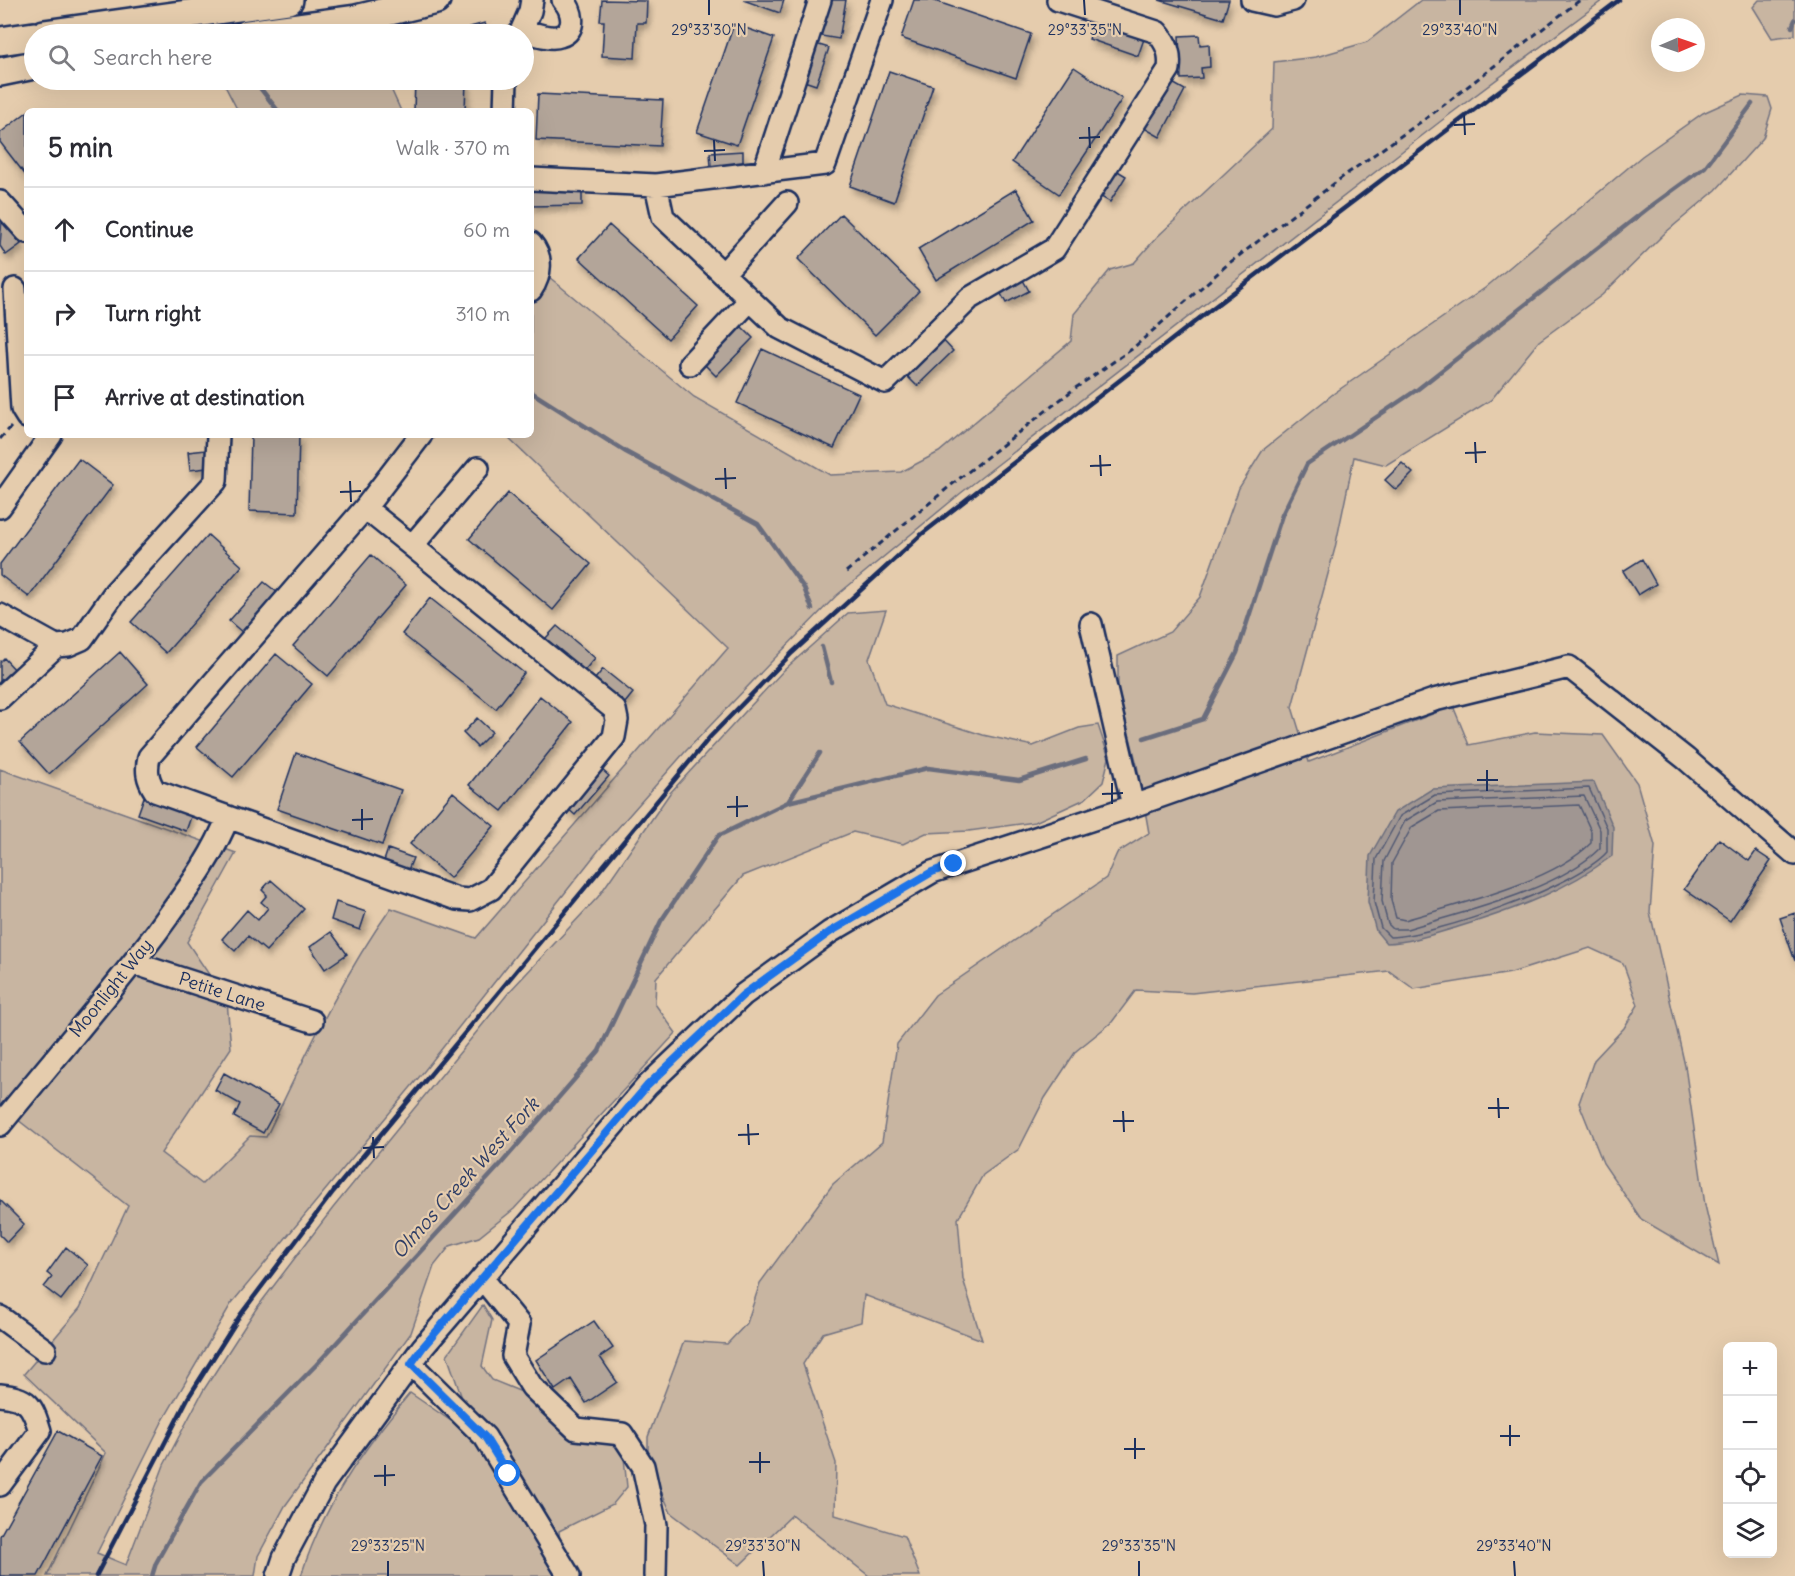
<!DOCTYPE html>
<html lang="en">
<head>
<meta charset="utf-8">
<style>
  :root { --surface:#fff; --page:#f7f7f7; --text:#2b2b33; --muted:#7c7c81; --line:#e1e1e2 }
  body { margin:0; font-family:Delius,sans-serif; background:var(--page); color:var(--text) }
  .controls { position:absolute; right:18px; bottom:18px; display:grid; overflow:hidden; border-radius:9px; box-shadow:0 6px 24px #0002 }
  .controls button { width:54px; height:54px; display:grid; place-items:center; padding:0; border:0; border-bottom:2px solid var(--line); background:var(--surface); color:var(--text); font:30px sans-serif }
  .compass { position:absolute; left:1651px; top:18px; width:54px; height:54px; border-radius:50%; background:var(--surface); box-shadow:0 6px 24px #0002; rotate:88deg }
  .stop { position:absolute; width:18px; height:18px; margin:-14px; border:4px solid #1a73e8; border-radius:50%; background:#fff }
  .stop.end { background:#1a73e8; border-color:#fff; box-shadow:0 2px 6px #0008 }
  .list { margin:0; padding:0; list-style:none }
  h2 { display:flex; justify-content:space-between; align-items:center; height:78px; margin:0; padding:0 24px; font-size:26px }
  h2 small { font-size:20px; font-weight:400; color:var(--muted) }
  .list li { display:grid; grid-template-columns:39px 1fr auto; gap:18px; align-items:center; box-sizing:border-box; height:84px; padding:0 24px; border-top:2px solid var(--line) }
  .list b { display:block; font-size:22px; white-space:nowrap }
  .list em { font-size:20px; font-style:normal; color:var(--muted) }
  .icon { flex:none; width:33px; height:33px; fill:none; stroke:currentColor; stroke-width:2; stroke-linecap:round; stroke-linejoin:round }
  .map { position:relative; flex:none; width:1795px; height:1576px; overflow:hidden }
  .search { position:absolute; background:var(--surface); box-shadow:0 6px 24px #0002; left:24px; top:24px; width:510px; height:66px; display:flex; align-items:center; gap:15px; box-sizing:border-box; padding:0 21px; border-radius:33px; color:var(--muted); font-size:22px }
  .panel { position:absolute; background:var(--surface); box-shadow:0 6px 24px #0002; left:24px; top:108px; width:510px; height:330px; border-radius:9px }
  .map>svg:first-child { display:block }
</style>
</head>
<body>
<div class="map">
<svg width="1795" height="1576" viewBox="0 0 1795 1576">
  <defs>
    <filter id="shadow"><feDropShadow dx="3" dy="5.5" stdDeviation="3" flood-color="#0004"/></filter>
  </defs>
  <rect width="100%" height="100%" fill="#e5ccad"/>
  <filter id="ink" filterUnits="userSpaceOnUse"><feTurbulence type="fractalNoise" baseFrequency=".0167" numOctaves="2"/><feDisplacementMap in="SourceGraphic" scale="12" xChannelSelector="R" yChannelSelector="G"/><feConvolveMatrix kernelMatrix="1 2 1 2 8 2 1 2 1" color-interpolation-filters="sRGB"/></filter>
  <g filter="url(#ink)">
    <path fill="#c8b5a1" stroke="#727280" stroke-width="1.5" d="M 1421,0 L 1603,0 L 1441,121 L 961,493 L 836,596 L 772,661 L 685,752 L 602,846 L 425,1070 L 231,1304 L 162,1422 L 97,1553 L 126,1565 L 164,1465 L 203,1391 L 256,1309 L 333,1208 L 510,991 L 598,897 L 670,793 L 783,671 L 848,613 L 886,610 L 869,659 L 885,704 L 983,735 L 1033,746 L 1079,728 L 1098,725 L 1109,758 L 1103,782 L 1085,799 L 1035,822 L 969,831 L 926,833 L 903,844 L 853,832 L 743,876 L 656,978 L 655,1004 L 676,1033 L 514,1209 L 479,1237 L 450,1246 L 434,1266 L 411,1333 L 285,1506 L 258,1556 L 255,1576 L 47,1576 L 106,1453 L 24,1374 L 80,1308 L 128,1206 L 4,1109 L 0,1113 L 0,769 L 236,853 L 187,942 L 227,1001 L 231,1048 L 161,1153 L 202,1184 L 250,1136 L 266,1137 C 304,1059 340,979 391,908 L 476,938 L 728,648 L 505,435 L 531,435 L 531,262 L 694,397 L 830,475 L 901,472 L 939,452 L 1071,341 L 1074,314 L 1110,270 L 1134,263 L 1157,237 L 1272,129 L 1274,62 L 1316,57 L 1367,42 Z
      M 1759,0 L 1795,0 L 1795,35 L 1772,38 L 1753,7 Z
      M 222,80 L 387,80 L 401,111 L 238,111 Z
      M 1743,95 L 1768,97 L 1772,109 L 1763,138 L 1716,190 L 1665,233 L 1602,295 L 1539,341 L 1491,400 L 1386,465 L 1354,457 L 1335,548 L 1292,707 L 1309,762 L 1453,706 L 1469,745 L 1535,732 L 1603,735 L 1637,783 L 1655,846 L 1650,912 L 1685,1066 L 1705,1205 L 1719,1265 L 1641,1219 L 1603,1163 L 1579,1103 L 1594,1060 L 1624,1028 L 1638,1005 L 1623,963 L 1590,948 L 1511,973 L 1414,989 L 1389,971 L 1192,993 L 1136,990 L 1112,1022 L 1076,1051 L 1045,1098 L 1019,1149 L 983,1175 L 958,1219 L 963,1279 L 982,1340 L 864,1295 L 861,1322 L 823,1333 L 803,1364 L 836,1463 L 835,1515 L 904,1536 L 920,1576 L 869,1576 L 792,1515 L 740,1565 L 671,1513 L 648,1461 L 648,1437 L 684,1341 L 727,1344 L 747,1323 L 760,1283 L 833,1184 L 882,1142 L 897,1044 L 935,995 L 1106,878 L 1117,853 L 1149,833 L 1137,765 L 1118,690 L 1118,656 L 1170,632 L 1200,597 L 1239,488 L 1263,450 L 1333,394 L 1485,288 L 1642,156 L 1703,113 Z
      M 483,1305 L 492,1320 L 482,1366 L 492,1380 L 539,1399 L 585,1438 L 623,1448 L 627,1487 L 613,1504 L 559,1531 L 563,1576 L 301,1576 C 323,1506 363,1449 410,1393 L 454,1423 L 480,1450 L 447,1355 Z"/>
    <path fill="#a09692" stroke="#6b6d7d" stroke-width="1.5" d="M 1594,782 L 1613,827 L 1612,856 C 1565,891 1514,910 1458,927 C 1434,934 1412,942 1386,943 L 1376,931 L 1368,902 L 1370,856 L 1395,812 L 1432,789 Z"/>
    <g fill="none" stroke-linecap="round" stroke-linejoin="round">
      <path stroke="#505873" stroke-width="1.5" d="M 1589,788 L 1607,828 L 1607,852 C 1577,886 1435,936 1390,937 L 1381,928 L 1374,902 L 1376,859 L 1400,816 L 1435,795 Z
        M 1584,796 L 1600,830 L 1600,848 C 1559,890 1463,912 1407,929 L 1393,929 L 1388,924 L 1382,901 L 1384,861 L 1405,821 L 1437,802 Z
        M 1579,805 L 1591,831 L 1591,843 C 1553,882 1458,904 1405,920 L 1396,918 L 1391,900 L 1392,863 L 1412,827 L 1439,811 Z"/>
      <path stroke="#6b6d7d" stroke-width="4.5" d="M 1792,27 L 1795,20
        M 254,80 L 278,111
        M 531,392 L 626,452 L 758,524 L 804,588 L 812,609
        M 822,647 L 831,682
        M 1144,738 L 1203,719 L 1237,653 L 1282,515 L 1307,464 L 1418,389 L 1647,209 L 1705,167 L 1752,104
        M 788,802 L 820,753
        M 152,1576 L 156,1563 L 201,1482 L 316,1365 L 500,1165 L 599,1051 L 661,921 L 718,836 L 788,802 L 928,768 L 1019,780 L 1086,759"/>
    </g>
    <path fill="#b3a599" stroke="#1b2f5e" stroke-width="1.5" filter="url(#shadow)" d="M 602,0 L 647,1 L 646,23 L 637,23 L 635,58 L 602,56 L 604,21 L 600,21 Z
      M 743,0 L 784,0 L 780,13 Z
      M 828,0 L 846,0 L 839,39 L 821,36 Z
      M 914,0 L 932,0 L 1031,34 L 1016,78 L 901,38 Z
      M 1159,0 L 1229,0 L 1223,19 Z
      M 1095,22 L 1144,39 L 1138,56 L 1089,39 Z
      M 485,23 L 488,34 L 472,34 L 470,27 Z
      M 734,24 L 774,38 L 737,145 L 697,132 Z
      M 1199,35 L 1200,45 L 1209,44 L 1210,67 L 1201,68 L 1202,78 L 1181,79 L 1179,36 Z
      M 816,44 L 829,48 L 816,85 L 804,81 Z
      M 1074,67 L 1122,99 L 1059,194 L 1012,162 Z
      M 889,71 L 933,86 L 894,202 L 850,186 Z
      M 415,80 L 466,80 L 465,111 L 414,111 Z
      M 1169,81 L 1185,90 L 1160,137 L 1144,128 Z
      M 538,94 L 663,100 L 660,146 L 536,140 Z
      M 27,112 L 27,177 L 0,142 L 0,133 Z
      M 743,151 L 743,164 L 711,166 L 710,153 Z
      M 1116,170 L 1126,176 L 1110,202 L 1101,197 Z
      M 582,187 L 582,205 L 531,206 L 531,188 Z
      M 1016,189 L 1034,220 L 936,280 L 918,249 Z
      M 841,214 L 919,291 L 875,335 L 798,259 Z
      M 2,217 L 21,244 L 6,255 L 0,246 Z
      M 609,225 L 698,306 L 668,339 L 579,258 Z
      M 1023,280 L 1029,291 L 1006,303 L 1000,292 Z
      M 740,325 L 753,338 L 716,376 L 703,363 Z
      M 940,337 L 953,351 L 917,386 L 904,373 Z
      M 762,349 L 859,394 L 834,448 L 737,403 Z
      M 251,435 L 299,435 L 297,513 L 249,511 Z
      M 206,450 L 207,468 L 190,470 L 188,452 Z
      M 79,459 L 113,485 L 29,597 L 0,575 L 0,564 Z
      M 1402,463 L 1413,473 L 1396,490 L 1385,480 Z
      M 508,493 L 591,564 L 553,610 L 469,539 Z
      M 208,535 L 242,566 L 166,653 L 131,622 Z
      M 371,555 L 406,585 L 328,676 L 293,646 Z
      M 1642,559 L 1656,584 L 1638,595 L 1623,571 Z
      M 264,582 L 278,593 L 243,633 L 229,621 Z
      M 430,598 L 524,673 L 496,709 L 402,634 Z
      M 557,626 L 595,658 L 583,672 L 545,639 Z
      M 120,652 L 148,684 L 49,774 L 20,742 Z
      M 276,654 L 312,684 L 233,777 L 197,747 Z
      M 4,658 L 16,671 L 0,687 L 0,662 Z
      M 603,669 L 633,693 L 625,703 L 595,679 Z
      M 540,696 L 573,722 L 502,811 L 469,785 Z
      M 477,718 L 492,732 L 477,747 L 463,733 Z
      M 296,753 L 401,790 L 382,845 L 277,809 Z
      M 600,768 L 609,776 L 575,815 L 566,807 Z
      M 453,792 L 494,826 L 450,878 L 410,844 Z
      M 144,797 L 192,814 L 186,831 L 138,814 Z
      M 1719,839 L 1749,861 L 1756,851 L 1771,861 L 1730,921 L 1684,889 Z
      M 388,849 L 413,858 L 408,870 L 384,861 Z
      M 271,880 L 304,909 L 266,951 L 248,936 L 235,951 L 222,939 L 247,910 L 258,920 L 268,908 L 261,902 L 267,895 L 262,890 Z
      M 336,902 L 366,912 L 360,930 L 331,920 Z
      M 1795,913 L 1795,961 L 1780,918 Z
      M 331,932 L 347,954 L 325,969 L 310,947 Z
      M 224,1073 L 279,1104 L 263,1133 L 234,1117 L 240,1104 L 215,1090 Z
      M 0,1200 L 24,1224 L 7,1242 L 0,1235 Z
      M 66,1247 L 88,1265 L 61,1300 L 44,1287 L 52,1277 L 47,1273 Z
      M 594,1321 L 613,1348 L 600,1357 L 617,1382 L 586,1403 L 571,1379 L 555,1390 L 536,1360 Z
      M 58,1431 L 102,1456 L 38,1576 L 0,1576 L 0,1536 Z"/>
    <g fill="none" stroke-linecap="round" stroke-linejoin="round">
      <defs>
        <path id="minor" d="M 1252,0 L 1274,5 L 1293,0
          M 522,30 C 533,33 550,40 560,36 C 578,31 572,9 563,0
          M 520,34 L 530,11 L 532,0
          M 505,111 L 506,80
          M 764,172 L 820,0
          M 531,179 L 656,185 L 825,164 L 882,0
          M 656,185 L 663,217 L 780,328 L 885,382 L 970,298 L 1054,249 L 1169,69 C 1171,53 1167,44 1157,32 L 1058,0
          M 0,202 L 27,232
          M 531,243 C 543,257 541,275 531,290
          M 723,274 L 787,203
          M 15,289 L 22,409 L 27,417
          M 690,364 L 750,300
          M 0,507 L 51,435
          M 365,508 L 615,710 L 617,720 L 614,737 L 491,889 L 470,900 L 457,899 L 155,791 C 147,779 146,770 149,757 L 365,508 L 421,435
          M 412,546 L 478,468
          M 0,615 L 56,646 L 68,645 L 82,639 L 115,592 L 216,481 L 218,435
          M 1091,624 L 1133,806
          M 0,698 L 56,646
          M 133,963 L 312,1021
          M 0,1125 C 52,1061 106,999 156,933 C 183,895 211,861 228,817
          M 482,1278 L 519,1324 L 513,1356 L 532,1387 L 576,1429 L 622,1434 L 643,1466 L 656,1525 L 655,1576
          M 0,1317 L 45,1350
          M 411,1364 L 485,1437 L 569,1576
          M 0,1395 C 28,1398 32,1404 40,1431 L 0,1485
          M 278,1576 L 284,1558 L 324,1483 L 423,1347 L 647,1086 L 743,995 L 830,932 L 932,872 L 1133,806 L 1434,700 L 1569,667 L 1686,759 L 1795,854"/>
        <path id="major" d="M 44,34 L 289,0
          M 247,34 L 356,19 L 436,0
          M 0,41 L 34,36
          M 0,72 L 34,65"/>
      </defs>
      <use href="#minor" stroke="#1b2f5e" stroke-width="26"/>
      <use href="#major" stroke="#1b2f5e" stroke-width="32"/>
      <path stroke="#1b2f5e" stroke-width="3" stroke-dasharray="6 4.5" stroke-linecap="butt" d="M 0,439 L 11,427
        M 846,572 L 955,482 L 1074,389 L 1132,349 L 1228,264 L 1348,173 L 1432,114 L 1580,0"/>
      <use href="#minor" stroke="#e5ccad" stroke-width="21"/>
      <use href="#major" stroke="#e5ccad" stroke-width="27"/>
      <path stroke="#1b2f5e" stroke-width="4.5" d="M 96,1576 L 188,1398 L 241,1314 L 333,1192 L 710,737 L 792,653 L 922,534 L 1210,310 L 1619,0"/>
    </g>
  </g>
  <g fill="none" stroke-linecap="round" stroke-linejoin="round" filter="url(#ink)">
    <path stroke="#1a73e8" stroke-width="8" d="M 508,1474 L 485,1437 L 411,1364 L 423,1347 L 647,1086 L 743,995 L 830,932 L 932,872 L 954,864"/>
  </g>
  <path fill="none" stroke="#1b2f5e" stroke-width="2" d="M 709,0 L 709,15M 1084,0 L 1085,15M 1460,0 L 1460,15M 1464,114 L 1465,135M 1454,125 L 1475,124M 1089,127 L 1090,148M 1079,138 L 1100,137M 714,140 L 715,161M 704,151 L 725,150M 1475,442 L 1476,463M 1465,453 L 1486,452M 1100,455 L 1101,476M 1090,466 L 1111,465M 725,468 L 726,489M 715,479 L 736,478M 350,481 L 351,502M 340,492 L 361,491M 1487,770 L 1487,791M 1477,780 L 1498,780M 1112,783 L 1112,804M 1102,794 L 1123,793M 737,796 L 737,817M 727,807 L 748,806M 362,809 L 362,830M 352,820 L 373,819M 1498,1098 L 1499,1118M 1488,1108 L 1509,1108M 1123,1111 L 1124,1132M 1113,1121 L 1134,1121M 748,1124 L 749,1145M 738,1135 L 759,1134M 373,1137 L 374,1158M 363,1148 L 384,1147M 1510,1425 L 1510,1446M 1500,1436 L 1520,1436M 1135,1438 L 1135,1459M 1124,1449 L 1145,1449M 760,1452 L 760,1473M 749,1462 L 770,1462M 385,1465 L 385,1486M 374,1476 L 395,1475M 388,1561 L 388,1576M 763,1561 L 764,1576M 1139,1561 L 1139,1576M 1514,1561 L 1515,1576"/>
  <g text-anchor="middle" stroke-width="4.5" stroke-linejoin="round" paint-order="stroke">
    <g font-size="18" fill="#1b2f5e" stroke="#e5ccad">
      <text transform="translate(111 988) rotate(-51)" y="6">Moonlight Way</text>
      <text transform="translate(222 992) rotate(18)" y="6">Petite Lane</text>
    </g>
    <g font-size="20" font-style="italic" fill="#2f3e66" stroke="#e5ccad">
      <text transform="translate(465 1178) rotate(-48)" y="7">Olmos Creek West Fork</text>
    </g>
  </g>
  <g font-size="15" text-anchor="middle" fill="#1b2f5e" stroke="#e5ccad" stroke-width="4.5" stroke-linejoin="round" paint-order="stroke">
    <text x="709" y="35">29°33'30"N</text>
    <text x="1085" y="35">29°33'35"N</text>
    <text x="1460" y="35">29°33'40"N</text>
    <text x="388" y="1551">29°33'25"N</text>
    <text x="763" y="1551">29°33'30"N</text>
    <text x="1139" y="1551">29°33'35"N</text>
    <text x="1514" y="1551">29°33'40"N</text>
  </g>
</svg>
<div class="controls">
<button>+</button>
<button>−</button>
<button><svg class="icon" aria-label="locate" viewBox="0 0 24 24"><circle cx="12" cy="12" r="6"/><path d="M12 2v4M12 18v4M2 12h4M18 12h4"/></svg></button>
<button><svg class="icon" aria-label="layers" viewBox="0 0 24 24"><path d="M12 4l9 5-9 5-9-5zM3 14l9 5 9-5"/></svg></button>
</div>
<svg class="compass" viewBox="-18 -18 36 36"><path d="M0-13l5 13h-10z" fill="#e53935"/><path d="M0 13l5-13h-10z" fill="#7c7c81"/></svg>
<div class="stop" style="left:508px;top:1474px"></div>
<div class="stop end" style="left:954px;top:864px"></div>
<div class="search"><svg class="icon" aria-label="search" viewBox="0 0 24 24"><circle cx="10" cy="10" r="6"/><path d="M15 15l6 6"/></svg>Search here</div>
<section class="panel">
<h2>5 min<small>Walk · 370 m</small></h2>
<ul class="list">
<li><svg class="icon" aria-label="ahead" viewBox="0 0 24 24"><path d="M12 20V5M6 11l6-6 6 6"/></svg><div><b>Continue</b></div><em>60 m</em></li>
<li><svg class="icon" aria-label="right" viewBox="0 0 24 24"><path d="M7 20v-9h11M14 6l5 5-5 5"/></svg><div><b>Turn right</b></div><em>310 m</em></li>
<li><svg class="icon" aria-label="arrive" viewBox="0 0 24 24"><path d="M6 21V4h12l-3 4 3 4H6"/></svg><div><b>Arrive at destination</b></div></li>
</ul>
</section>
</div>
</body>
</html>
